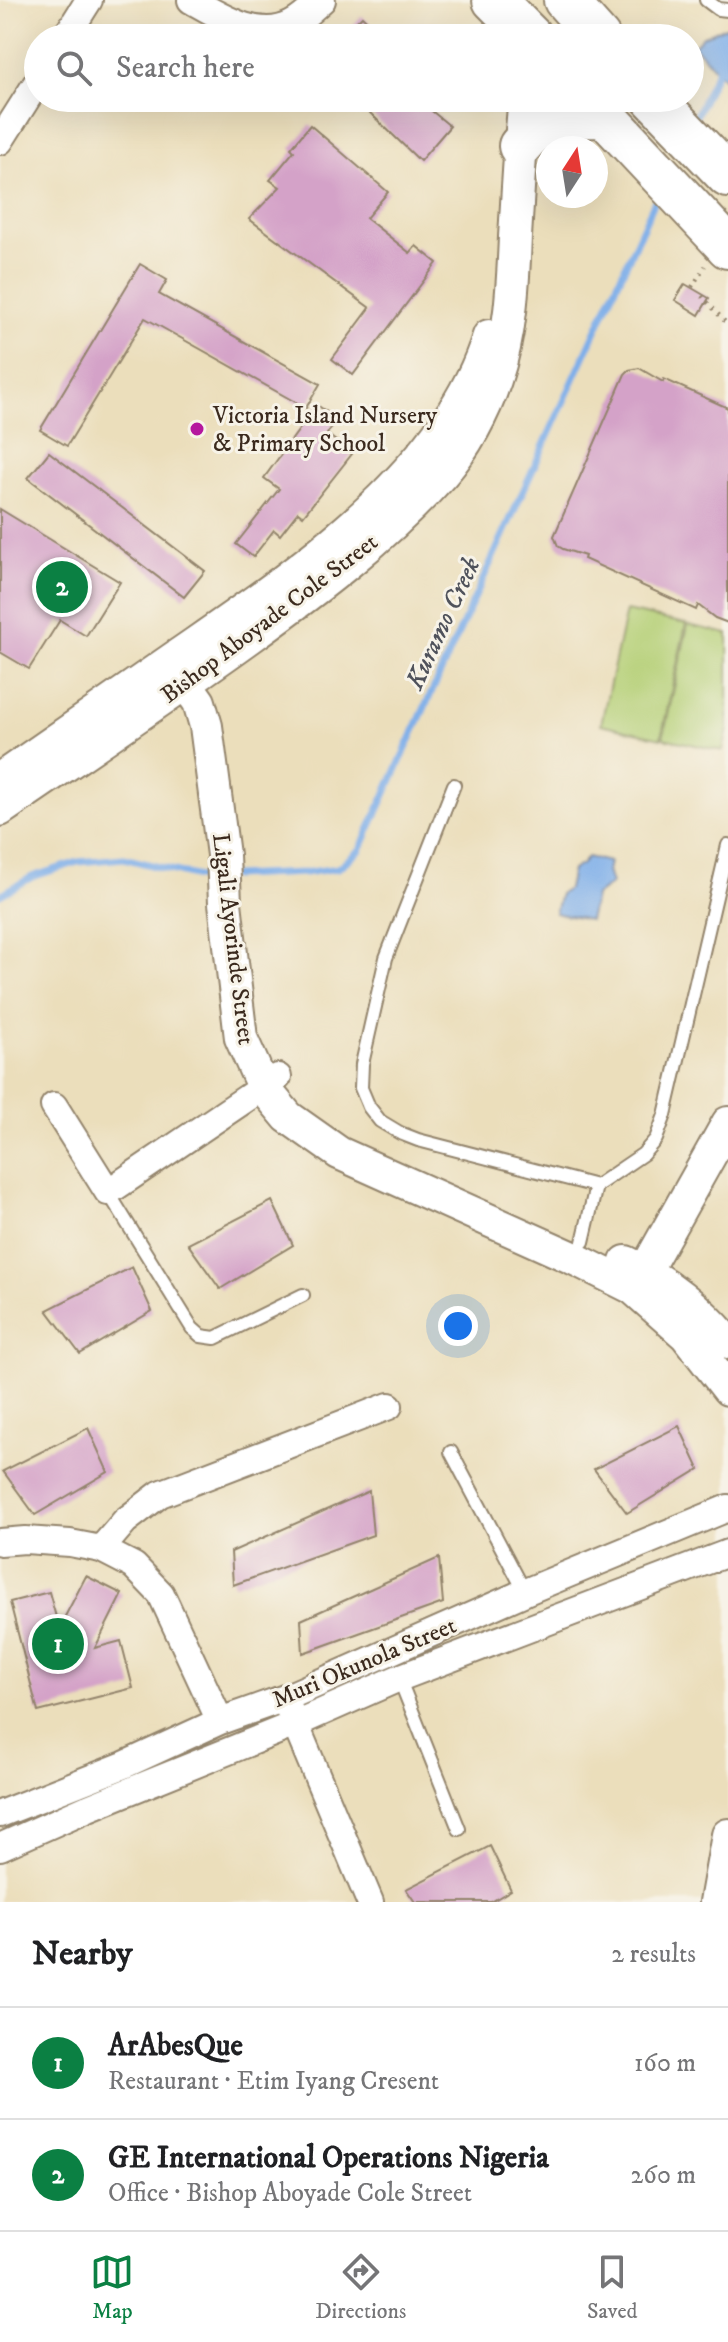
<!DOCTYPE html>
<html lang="en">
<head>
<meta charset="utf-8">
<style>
  :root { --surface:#fff; --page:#f2f2f2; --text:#202124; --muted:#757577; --line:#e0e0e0; --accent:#0b8043 }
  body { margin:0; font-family:"IM FELL DW Pica",serif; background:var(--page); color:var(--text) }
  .compass { position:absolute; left:536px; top:136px; width:72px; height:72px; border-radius:50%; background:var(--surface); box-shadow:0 8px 32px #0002; rotate:12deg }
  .you { position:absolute; left:458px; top:1326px; width:28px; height:28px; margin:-20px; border:6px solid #fff; border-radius:50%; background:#1a73e8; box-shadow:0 0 0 12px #1a73e833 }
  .badge { display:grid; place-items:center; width:52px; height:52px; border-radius:50%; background:var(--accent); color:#fff; font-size:26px; font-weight:700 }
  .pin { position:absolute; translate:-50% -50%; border:4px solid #fff; box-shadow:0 2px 8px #0006 }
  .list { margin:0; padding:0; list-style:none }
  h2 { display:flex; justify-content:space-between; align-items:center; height:104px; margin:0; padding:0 32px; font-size:34px }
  h2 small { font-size:26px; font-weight:400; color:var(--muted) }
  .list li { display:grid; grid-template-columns:52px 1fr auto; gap:24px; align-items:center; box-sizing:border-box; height:112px; padding:0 32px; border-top:2px solid var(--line) }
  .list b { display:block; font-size:30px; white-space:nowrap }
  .list p { margin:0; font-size:26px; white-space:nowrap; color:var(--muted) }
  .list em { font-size:26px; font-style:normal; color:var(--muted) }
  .icon { flex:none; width:44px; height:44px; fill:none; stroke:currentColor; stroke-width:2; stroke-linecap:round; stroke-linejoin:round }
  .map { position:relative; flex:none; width:728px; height:1902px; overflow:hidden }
  .search { position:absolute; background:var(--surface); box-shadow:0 8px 32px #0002; left:24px; right:24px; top:24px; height:88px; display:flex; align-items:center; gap:20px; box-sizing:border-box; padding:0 28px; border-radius:44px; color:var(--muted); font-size:30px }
  .sheet { height:328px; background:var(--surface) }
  nav { display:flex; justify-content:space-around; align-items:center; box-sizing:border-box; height:112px; border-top:2px solid var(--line); background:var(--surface); font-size:22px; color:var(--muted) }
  nav a { display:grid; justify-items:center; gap:4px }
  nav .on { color:var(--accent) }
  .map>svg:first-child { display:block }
</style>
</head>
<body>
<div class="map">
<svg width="728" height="1902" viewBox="0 0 728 1902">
  <rect width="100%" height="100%" fill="#f7f3e8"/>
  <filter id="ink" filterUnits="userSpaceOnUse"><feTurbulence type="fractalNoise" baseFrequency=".0125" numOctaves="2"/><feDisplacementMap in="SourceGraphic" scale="16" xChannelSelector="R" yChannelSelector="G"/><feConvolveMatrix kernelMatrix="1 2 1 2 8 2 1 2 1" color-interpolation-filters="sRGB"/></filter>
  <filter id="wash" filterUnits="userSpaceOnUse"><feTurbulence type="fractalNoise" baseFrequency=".006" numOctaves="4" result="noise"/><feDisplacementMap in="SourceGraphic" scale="32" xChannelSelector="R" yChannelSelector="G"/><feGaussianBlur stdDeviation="1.8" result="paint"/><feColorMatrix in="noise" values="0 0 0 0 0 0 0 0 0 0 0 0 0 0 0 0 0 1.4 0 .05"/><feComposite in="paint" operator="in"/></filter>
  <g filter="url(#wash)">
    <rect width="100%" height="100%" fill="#ebdebb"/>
    <path fill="#b4cf75" stroke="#787c4a" stroke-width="2" d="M 626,611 L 686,624 L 661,738 L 601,724 Z
      M 688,625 L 728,634 L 728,728 L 723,751 L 663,738 Z"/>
    <path fill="#7fafe9" stroke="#5d6c84" stroke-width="2" d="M 728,26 L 728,83 L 694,46 L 703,36 Z
      M 587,857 L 609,862 L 607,871 L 611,884 L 595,896 L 589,920 L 555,913 L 560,894 L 568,889 L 572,870 L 582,864 Z"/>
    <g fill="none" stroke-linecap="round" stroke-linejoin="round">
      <path stroke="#7fafe9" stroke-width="7" d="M 694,120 L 717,71
        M 234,876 L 304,873 L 338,868 L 360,850 L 659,192
        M 0,895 L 32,877 L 78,862 L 124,858 L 202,878 L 218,877"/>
    </g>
    <g id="blocks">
      <path fill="#d4a2c8" d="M 362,16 L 385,38 L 340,38 Z
        M 381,98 L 416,98 L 450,126 L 420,161 L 368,111 Z
        M 310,125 L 388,192 L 366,218 L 410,253 L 416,246 L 437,263 L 353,375 L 332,359 L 370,308 L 249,219 L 280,187 L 270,180 L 294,151 L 291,148 Z
        M 140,264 L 167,280 L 159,294 L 320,384 L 306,408 L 145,318 L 67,446 L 40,430 Z
        M 685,284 L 709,298 L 699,315 L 675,300 Z
        M 639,368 L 663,382 L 664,379 L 728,408 L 728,623 L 715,618 L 698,605 L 696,610 L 584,559 L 585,556 L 563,549 L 558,546 L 554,536 L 625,374 L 629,370 Z
        M 317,405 L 337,419 L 327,434 L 352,454 L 303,516 L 298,512 L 280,535 L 274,530 L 253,557 L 236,544 L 279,489 L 264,478 Z
        M 49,452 L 205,571 L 184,597 L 28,478 Z
        M 0,509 L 120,582 L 86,636 L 60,620 L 29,669 L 0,652 Z
        M 272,1201 L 293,1245 L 220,1289 L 188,1244 Z
        M 132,1267 L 152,1311 L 80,1354 L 47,1310 Z
        M 679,1426 L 699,1469 L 627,1513 L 594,1469 Z
        M 88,1428 L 108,1472 L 35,1515 L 3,1471 Z
        M 369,1491 L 373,1535 L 233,1585 L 231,1552 Z
        M 439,1558 L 443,1603 L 303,1653 L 301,1620 Z
        M 86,1576 L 122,1594 L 95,1648 L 121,1641 L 133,1688 L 38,1712 L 10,1602 L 49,1592 L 59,1628 Z
        M 490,1846 L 511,1890 L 491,1902 L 415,1902 L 406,1889 Z"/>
    </g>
  </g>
  <g filter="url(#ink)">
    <use href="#blocks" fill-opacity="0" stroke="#93846c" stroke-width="2"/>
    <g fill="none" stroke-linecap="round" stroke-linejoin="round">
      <defs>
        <path id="service" d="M 706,0 L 718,9 L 728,10
          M 454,785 L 386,958 L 362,1064 L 361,1088 L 369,1107 L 380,1121 L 400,1133 L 418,1140 L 596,1186
          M 108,1192 L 192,1328 L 201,1336 L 215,1338 L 303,1295
          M 583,1242 L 596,1186 L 643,1154 L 656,1139 L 665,1115 L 728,845
          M 451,1452 L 525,1592
          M 399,1678 L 459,1829"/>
        <path id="minor" d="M 191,0 C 220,16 259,42 292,24 C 303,18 313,8 322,0
          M 65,38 L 89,0
          M 0,141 L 38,81
          M 54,1106 L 108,1192 L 278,1077
          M 0,1542 L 25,1540 L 70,1543 L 101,1549 L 134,1566 L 161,1594 L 220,1721
          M 101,1549 L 125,1521 L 160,1494 L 389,1406
          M 289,1709 L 370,1902
          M 0,1814 L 124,1765 L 220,1721 L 285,1698 L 525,1592 L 728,1508
          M 0,1847 L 88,1808 L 295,1724 L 399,1678 L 728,1553"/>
        <path id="tertiary" d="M 170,661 L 199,702 L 206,726 L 223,855 L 225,903 L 241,1038 L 263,1087 L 288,1117 L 339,1153 L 573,1258 L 633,1288 L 686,1335 L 728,1389
          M 0,779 C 60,737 120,695 180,654 C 294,575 446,475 489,336
          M 0,810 C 83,753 167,697 249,638 C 317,589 386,537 442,474 C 465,448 484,413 495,380 C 511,334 513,285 515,237 C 518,190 520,144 525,98
          M 626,1262 C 665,1280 701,1310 728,1342
          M 634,1287 L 645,1271 L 728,1123
          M 716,1902 L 728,1835"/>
        <path id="trunk" d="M 494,0 L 532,38
          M 565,0 L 599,38
          M 588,98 L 728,247
          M 653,98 L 728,176
          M 520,146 C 549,113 564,117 605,116"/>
      </defs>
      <use href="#service" stroke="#93846c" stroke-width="16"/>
      <use href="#minor" stroke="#93846c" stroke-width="30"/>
      <use href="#tertiary" stroke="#93846c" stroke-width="36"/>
      <use href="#trunk" stroke="#93846c" stroke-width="46"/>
      <path stroke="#93846c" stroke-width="4" stroke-dasharray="2 6" stroke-linecap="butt" d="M 692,287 L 705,266
        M 702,296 L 728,325"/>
      <use href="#service" stroke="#fff" stroke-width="12"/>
      <use href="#minor" stroke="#fff" stroke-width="26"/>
      <use href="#tertiary" stroke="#fff" stroke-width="32"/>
      <use href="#trunk" stroke="#fff" stroke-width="42"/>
    </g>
  </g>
  <circle fill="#b5179e" stroke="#f7f3e8" stroke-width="3" cx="197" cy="429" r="8"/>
  <g text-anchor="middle" stroke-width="6" stroke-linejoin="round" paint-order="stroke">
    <g font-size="24" fill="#3b2a1e" stroke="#f7f3e8" text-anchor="start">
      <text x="213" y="423">Victoria Island Nursery<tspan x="213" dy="28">&amp; Primary School</tspan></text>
    </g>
    <g font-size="24" fill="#3b2a1e" stroke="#f7f3e8">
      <text transform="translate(269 618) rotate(-37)" y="8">Bishop Aboyade Cole Street</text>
      <text transform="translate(234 939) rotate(83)" y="8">Ligali Ayorinde Street</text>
      <text transform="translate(364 1662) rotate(-23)" y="8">Muri Okunola Street</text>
    </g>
    <g font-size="26" font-style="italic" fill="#4f525b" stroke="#f7f3e8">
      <text transform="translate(442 623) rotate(-65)" y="9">Kuramo Creek</text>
    </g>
  </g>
</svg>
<svg class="compass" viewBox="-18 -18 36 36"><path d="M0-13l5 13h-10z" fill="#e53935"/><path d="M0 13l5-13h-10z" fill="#757577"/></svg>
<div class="you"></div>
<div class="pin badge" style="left:58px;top:1644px">1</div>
<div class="pin badge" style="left:62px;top:587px">2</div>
<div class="search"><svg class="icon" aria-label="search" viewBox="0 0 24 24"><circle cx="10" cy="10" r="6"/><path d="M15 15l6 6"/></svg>Search here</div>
</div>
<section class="sheet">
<h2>Nearby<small>2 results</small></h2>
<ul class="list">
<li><span class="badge">1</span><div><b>ArAbesQue</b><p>Restaurant · Etim Iyang Cresent</p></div><em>160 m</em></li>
<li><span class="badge">2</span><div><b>GE International Operations Nigeria</b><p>Office · Bishop Aboyade Cole Street</p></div><em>260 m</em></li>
</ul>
</section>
<nav>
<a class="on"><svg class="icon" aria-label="map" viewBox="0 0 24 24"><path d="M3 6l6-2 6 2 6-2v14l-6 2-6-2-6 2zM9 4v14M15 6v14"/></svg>Map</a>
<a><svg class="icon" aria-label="directions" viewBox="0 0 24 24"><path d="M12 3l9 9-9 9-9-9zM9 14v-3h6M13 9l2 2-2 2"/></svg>Directions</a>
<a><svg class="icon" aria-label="saved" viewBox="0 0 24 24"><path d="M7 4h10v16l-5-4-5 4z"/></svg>Saved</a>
</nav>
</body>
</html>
